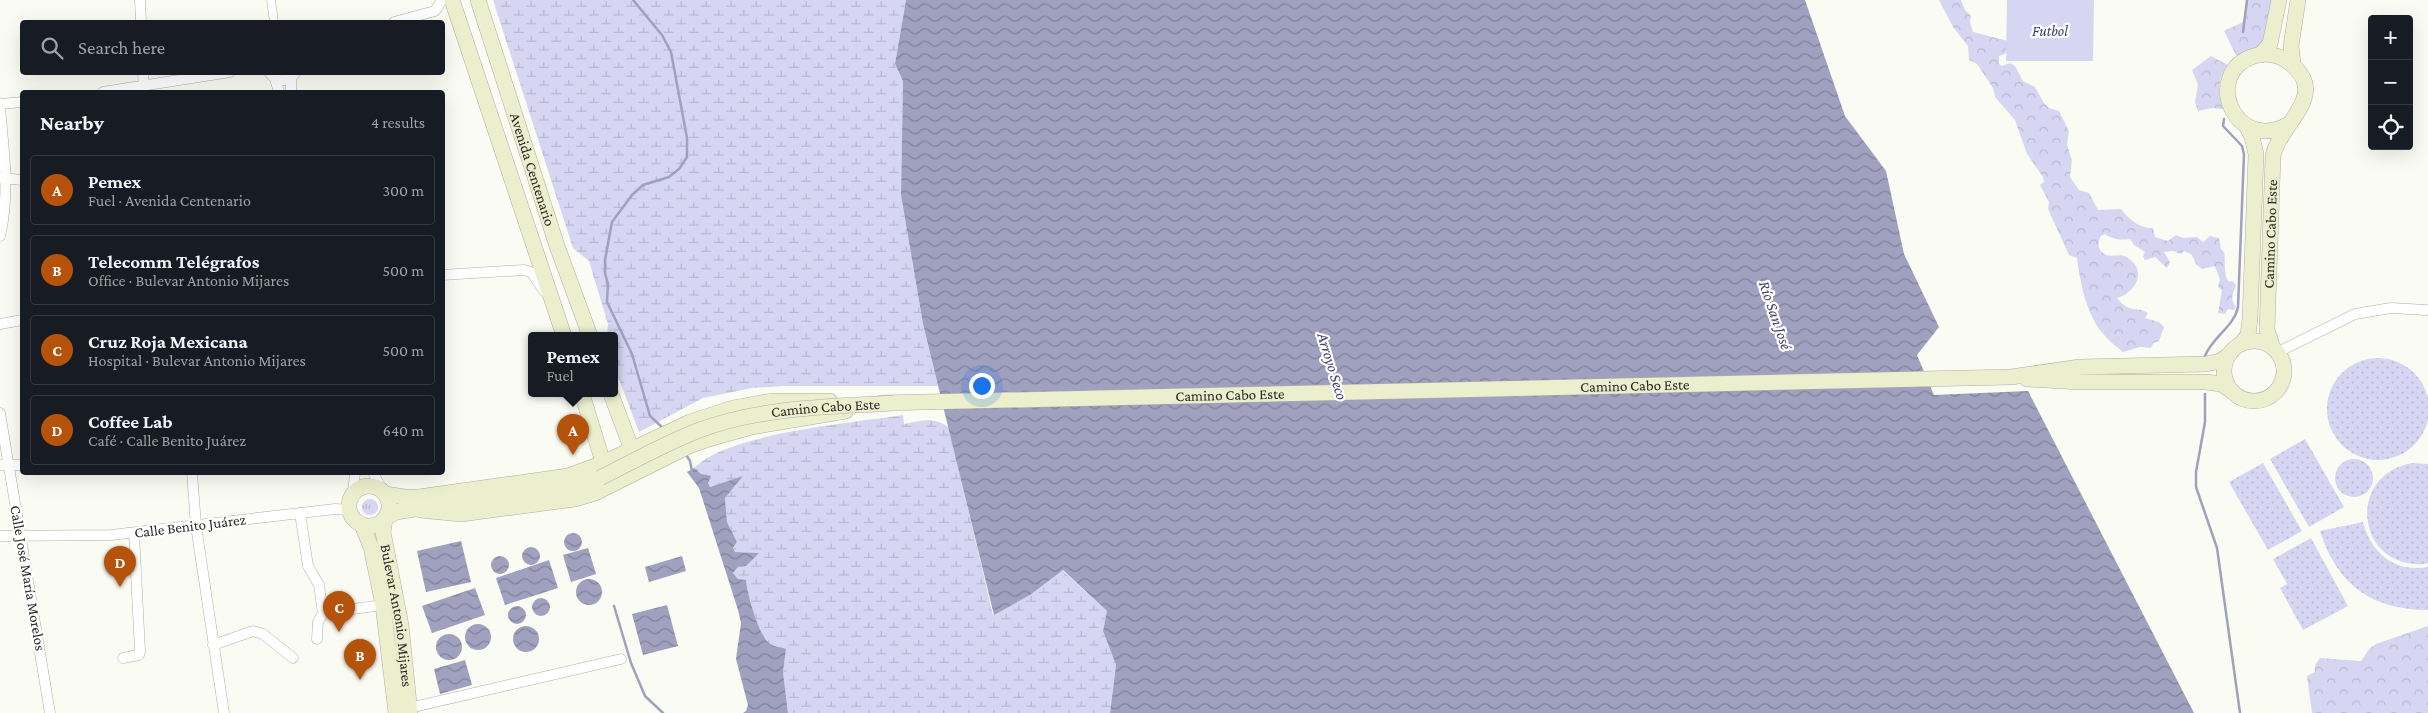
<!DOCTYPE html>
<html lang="en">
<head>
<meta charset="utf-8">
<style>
  :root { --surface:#171b24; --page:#242831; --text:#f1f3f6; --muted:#9ea1a6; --line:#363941; --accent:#b45309 }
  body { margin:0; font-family:"Crimson Pro",serif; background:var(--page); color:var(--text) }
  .controls { position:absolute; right:15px; top:15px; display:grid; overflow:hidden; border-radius:5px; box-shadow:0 5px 20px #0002 }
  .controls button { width:45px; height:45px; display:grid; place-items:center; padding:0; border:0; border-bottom:1px solid var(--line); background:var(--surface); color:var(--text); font:25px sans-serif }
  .you { position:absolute; left:981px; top:385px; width:18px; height:18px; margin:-12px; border:4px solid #fff; border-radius:50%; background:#1a73e8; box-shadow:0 0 0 8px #1a73e833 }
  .badge { display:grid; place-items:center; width:32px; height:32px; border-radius:50%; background:var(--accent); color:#fff; font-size:16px; font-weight:700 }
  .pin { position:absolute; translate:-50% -41px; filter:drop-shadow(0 1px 2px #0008) }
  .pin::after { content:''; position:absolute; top:26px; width:18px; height:15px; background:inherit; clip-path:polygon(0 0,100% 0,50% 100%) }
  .popup { position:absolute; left:528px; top:332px; width:90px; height:65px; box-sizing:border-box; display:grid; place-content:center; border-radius:5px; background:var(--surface); filter:drop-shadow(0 1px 4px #0005); font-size:16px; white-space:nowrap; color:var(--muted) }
  .popup b { font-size:19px; color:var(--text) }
  .popup::after { content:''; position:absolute; left:50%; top:100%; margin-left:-10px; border:10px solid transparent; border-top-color:var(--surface) }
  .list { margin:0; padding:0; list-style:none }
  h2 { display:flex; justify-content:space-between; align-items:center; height:65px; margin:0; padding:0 20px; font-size:21px }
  h2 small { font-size:16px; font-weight:400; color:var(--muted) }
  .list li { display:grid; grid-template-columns:32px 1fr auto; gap:15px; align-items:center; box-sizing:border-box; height:70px; margin:0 10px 10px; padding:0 10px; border:1px solid var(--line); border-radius:5px }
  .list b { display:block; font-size:19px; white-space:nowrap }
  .list p { margin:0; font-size:16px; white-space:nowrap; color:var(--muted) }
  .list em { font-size:16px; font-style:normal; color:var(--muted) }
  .icon { flex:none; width:28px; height:28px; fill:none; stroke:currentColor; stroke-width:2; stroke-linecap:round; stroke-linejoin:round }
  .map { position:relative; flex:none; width:2428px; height:713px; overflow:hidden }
  .search { position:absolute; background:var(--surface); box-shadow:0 5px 20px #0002; left:20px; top:20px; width:425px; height:55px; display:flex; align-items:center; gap:12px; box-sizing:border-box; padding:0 18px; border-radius:5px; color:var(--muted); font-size:19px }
  .panel { position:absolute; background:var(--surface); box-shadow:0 5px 20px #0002; left:20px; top:90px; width:425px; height:385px; border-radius:5px }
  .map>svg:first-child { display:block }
</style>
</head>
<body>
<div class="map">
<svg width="2428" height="713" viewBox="0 0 2428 713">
  <defs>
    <pattern id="grass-tufts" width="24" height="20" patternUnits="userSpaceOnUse" patternTransform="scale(1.25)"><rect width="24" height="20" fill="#d6d6f2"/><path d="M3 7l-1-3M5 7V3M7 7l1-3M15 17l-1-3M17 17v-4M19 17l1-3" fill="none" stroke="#b8b8cf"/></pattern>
    <pattern id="forest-crowns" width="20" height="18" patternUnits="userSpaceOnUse" patternTransform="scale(1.25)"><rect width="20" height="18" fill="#d6d6f2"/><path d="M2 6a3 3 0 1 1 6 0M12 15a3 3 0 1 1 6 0" fill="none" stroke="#b8b8cf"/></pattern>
    <pattern id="wetland-marsh" width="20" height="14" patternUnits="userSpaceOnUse" patternTransform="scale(1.25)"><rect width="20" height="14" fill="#d6d6f2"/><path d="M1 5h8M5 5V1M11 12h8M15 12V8" fill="none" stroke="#b8b8cf"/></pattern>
    <pattern id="garden-dots" width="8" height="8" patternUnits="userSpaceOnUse" patternTransform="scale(1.25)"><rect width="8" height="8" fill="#d6d6f2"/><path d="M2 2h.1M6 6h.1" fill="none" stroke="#b8b8cf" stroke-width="1.8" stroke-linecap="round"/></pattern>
    <pattern id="water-waves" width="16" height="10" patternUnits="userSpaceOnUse" patternTransform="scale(1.25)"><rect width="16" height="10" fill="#a0a0bf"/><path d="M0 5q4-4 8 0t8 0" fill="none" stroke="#82829b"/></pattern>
  </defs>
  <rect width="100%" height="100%" fill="#fafbf3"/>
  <path fill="url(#grass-tufts)" d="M362 507a8 8 0 1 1 16 0a8 8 0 1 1-16 0Z"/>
  <path fill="url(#forest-crowns)" d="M 1939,0 L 1961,0 L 1965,10 L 1971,16 L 1970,22 L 1973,32 L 2008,41 L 2009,46 L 2005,54 L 1999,56 L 1999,64 L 2002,66 L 2010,63 L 2015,66 L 2023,81 L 2035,87 L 2044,103 L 2049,108 L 2059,111 L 2069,131 L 2067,145 L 2072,160 L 2070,177 L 2079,190 L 2089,193 L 2098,210 L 2121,209 C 2129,220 2141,229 2153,228 L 2155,237 L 2168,241 L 2176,235 L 2183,238 L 2197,237 L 2203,242 L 2210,236 L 2219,238 L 2221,249 L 2224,252 C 2226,261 2223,272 2228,281 L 2234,282 L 2236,286 C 2232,294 2230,300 2236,307 L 2234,310 L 2228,309 L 2225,314 L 2218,313 L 2222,290 L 2218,287 L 2220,280 L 2215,266 L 2202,269 L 2196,264 L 2192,255 L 2184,251 L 2181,254 L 2173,251 L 2164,252 L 2170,262 L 2167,268 L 2155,257 L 2145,260 L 2143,256 L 2145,252 L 2134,245 L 2130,239 C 2121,240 2113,240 2105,234 L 2101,236 C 2098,242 2097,248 2103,253 C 2109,259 2120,252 2128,258 C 2148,271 2135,293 2117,298 C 2131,315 2135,305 2148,313 L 2145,318 L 2159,322 L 2164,327 L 2159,341 L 2153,343 L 2151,348 L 2140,347 L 2123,352 C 2117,347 2110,342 2105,336 C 2087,317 2080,283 2077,258 L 2069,255 L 2048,209 L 2049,202 L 2040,185 L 2044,182 L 2043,177 L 2027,154 L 2015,120 L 1995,97 L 1993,88 L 1977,64 L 1969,60 L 1968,46 L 1953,27 Z
    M 2247,0 L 2274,0 C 2272,14 2273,40 2258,48 C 2251,51 2244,53 2237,57 L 2224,31 L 2245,21 Z
    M 2211,56 L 2228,65 C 2218,76 2217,95 2223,109 L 2212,108 L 2198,111 L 2195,102 L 2198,85 L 2192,70 Z
    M 2428,626 L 2428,713 L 2312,713 L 2307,676 L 2315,672 L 2315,665 L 2320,658 L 2361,661 L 2370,648 L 2376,644 Z"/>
  <path fill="url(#wetland-marsh)" d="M 493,0 L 906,0 L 895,64 L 903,81 L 901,195 L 923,324 L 938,386 L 784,386 L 752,388 L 703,398 L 639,432 L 614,366 L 614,336 L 607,336 L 608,324 L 589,261 L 573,248 Z
    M 903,415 L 904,424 C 921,421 935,416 949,428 L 993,615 L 1030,595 L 1062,570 L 1107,611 L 1103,631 L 1116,665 L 1110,713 L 788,713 L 783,672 L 786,649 C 781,648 774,647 770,644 C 759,636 747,594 746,581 L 738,579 L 733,573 L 738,567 L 759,553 L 735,552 L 733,549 L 737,542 L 727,522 L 725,498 L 742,477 L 710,487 L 694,468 C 728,433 852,423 903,415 Z"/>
  <path fill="#d6d6f2" d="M 2007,0 L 2094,0 L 2093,61 L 2006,61 Z"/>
  <path fill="url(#garden-dots)" d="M2327 409a51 51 0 1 1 102 0a51 51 0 1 1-102 0Z
    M 2305,439 L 2344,507 L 2309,527 L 2270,459 Z
    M2335 478a19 19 0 1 1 38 0a19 19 0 1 1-38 0Z
    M 2263,463 L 2302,531 L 2268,550 L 2229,482 Z
    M 2413,463 L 2428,464 L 2428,563 L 2424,564 C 2356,569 2345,474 2413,463 Z
    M 2363,522 C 2371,553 2395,573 2428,567 L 2428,610 C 2372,610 2337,585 2320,531 Z
    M 2311,538 L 2348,606 L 2303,630 L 2280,588 L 2287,584 L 2273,559 Z"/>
  <path fill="url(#water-waves)" d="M 906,0 L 1805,0 L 1845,116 L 1886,171 L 1904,254 L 1939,327 L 1917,355 L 1934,395 L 2028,391 L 2194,713 L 1110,713 L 1116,665 L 1103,631 L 1107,611 L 1063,570 L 1030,595 L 994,615 L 923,324 L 901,195 L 903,81 L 895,64 Z
    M 694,468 L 701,474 L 711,476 L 708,483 L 710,487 L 743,476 L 725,498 L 727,522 L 737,542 L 733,548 L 735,552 L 759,553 L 746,566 L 738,567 L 733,573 L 738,579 L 746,580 C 747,594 759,636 770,644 C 774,647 781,647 786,649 L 783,672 L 788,713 L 743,713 L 746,711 L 748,705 L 736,659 L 741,623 L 738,610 L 699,488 L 687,472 Z
    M564 542a9 9 0 1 1 18 0a9 9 0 1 1-18 0Z
    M 461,541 L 471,582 L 426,592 L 417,551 Z
    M522 556a9 9 0 1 1 18 0a9 9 0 1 1-18 0Z
    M 588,548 L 596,574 L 571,582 L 563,555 Z
    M491 565a9 9 0 1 1 18 0a9 9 0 1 1-18 0Z
    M 682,556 L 686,571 L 649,582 L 645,567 Z
    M 549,560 L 558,588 L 505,605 L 496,578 Z
    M576 592a13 13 0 1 1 26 0a13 13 0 1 1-26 0Z
    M 475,588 L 485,615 L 432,633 L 422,606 Z
    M532 607a9 9 0 1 1 18 0a9 9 0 1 1-18 0Z
    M 667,605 L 678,646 L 643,655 L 632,614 Z
    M508 615a9 9 0 1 1 18 0a9 9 0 1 1-18 0Z
    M465 637a13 13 0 1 1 26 0a13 13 0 1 1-26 0Z
    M513 639a13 13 0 1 1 26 0a13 13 0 1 1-26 0Z
    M436 647a13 13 0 1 1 26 0a13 13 0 1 1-26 0Z
    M 465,660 L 472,685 L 440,694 L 434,669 Z"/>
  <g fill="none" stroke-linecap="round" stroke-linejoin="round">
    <path stroke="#a0a0bf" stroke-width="2.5" d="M 633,0 L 662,35 L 671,52 L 687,138 L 687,157 L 679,169 L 669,177 L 643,185 L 632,195 L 612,222 L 605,260 L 605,273 L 608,284 L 607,302 L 632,354 L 650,416 L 663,428
      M 2243,32 L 2247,0
      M 2205,356 C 2212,337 2234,327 2238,307 L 2244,154 L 2242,146 L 2223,126 L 2224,119
      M 2205,394 L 2205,422 L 2196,472 L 2196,487 L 2217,548 L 2240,713
      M 685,453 L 690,461 L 692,471
      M 614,606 L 631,663 L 645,696 L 663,713"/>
    <defs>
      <path id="pedestrian" d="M 271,0 L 274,22"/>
      <path id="minor" d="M 140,0 L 141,22
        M 394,22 L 435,11 L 442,0
        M 143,72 L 144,92
        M 269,72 C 277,83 288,83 296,72
        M 291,78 L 291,92
        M 275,79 L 279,92
        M 103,92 L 230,72
        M 0,104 L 22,102
        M 0,109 C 4,151 10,194 0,236
        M 1,178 L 22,180
        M 442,275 L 524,270 L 531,272 L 544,291
        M 0,324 L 22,320
        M 2278,352 L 2355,314 L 2391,308 L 2426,310
        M 0,413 L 50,713
        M 0,465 L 22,465
        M 192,472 L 196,526 L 224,713
        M 373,472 L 382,491
        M 353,495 L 355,472
        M 300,513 L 308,566 L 319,585 L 323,613 L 318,622 L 317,639
        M 0,536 L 111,535 L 335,509 L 350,510
        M 323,613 L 383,605
        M 213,645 L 253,631 L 263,634 L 293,658
        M 123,658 L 139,655 L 140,651 L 134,533
        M 409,708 L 621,659"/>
      <g id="secondary">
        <path d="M 452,0 L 564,336"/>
        <path id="s1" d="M 478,0 L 557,246 L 590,336"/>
        <path d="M 2260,55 L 2270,44 L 2279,0"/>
        <path d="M 2293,64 L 2291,46 L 2298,0"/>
        <circle cx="2254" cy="371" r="30"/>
        <path d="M 2241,344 L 2248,335 L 2250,319 L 2256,154 L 2252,137 L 2246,125"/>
        <path id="s2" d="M 2273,348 L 2267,330 L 2273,156 C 2279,124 2331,95 2290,63 C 2280,55 2267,52 2254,56 C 2201,73 2235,155 2289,124"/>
        <path d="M 2027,379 L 2081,382 L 2206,382 L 2221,384 L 2232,391"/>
        <path d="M 582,394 L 606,472"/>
        <path d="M 611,394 L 635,458"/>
        <path id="s3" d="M 881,403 L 2011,377 L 2080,367 L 2206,364 L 2220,361 L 2229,355"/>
        <circle cx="369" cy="506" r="20"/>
        <path d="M 385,494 L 405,497 L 428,497"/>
        <path d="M 419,497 L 568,476 L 603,463 L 690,422 L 733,408 L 772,401 L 830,401"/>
        <path d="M 420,510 L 461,514 L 575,499 L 595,493 L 689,446 L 709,439 L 751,427 L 846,411"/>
        <path d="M 386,518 L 396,512 L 465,501 L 557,491 L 600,478"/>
        <path id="s4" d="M 385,519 L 383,532 L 401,625 L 410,713"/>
        <path d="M 362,525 L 371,547 L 383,605 L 396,713"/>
      </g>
    </defs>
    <use href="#pedestrian" stroke="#aeafa8" stroke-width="9"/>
    <use href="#minor" stroke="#aeafa8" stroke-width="11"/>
    <use href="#secondary" stroke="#aeafa8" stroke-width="16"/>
    <use href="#pedestrian" stroke="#fff" stroke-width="8"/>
    <use href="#minor" stroke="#fff" stroke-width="10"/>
    <use href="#secondary" stroke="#ecefcd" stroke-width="15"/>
    <defs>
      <g id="secondary-bridge">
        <path id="s5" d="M 600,478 C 632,462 664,444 697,431 C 759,407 829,407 894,403"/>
      </g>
    </defs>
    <use href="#secondary-bridge" stroke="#aeafa8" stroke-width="16" stroke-linecap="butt"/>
    <use href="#secondary-bridge" stroke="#ecefcd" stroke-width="15"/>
  </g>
  <g text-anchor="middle" stroke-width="4.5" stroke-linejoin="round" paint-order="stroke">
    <g font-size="15" font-style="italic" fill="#3e3b67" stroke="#fff">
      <text x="2050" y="36">Futbol</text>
    </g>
    <g font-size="15" fill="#282826" stroke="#fff">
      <text dy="5" stroke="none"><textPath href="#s1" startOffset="178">Avenida Centenario</textPath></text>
      <text dy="5" stroke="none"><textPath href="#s2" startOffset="115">Camino Cabo Este</textPath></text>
      <text dy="5" stroke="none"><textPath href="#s3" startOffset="754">Camino Cabo Este</textPath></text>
      <text dy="5" stroke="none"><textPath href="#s3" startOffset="349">Camino Cabo Este</textPath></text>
      <text dy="5" stroke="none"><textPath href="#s5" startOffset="239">Camino Cabo Este</textPath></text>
      <text transform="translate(190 526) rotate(-7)" y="5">Calle Benito Juárez</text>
      <text transform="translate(28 578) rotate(80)" y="5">Calle José María Morelos</text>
      <text dy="5" stroke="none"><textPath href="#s4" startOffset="98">Bulevar Antonio Mijares</textPath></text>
    </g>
    <g font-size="16" font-style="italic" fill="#43406d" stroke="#fff">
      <text transform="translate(1776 315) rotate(71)" y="6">Río San José</text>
      <text transform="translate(1333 366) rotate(73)" y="6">Arroyo Seco</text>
    </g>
  </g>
</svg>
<div class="controls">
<button>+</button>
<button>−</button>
<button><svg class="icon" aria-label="locate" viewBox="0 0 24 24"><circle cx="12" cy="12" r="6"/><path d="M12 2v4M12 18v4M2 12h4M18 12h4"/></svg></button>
</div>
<div class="you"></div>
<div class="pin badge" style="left:573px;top:455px">A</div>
<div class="popup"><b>Pemex</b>Fuel</div>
<div class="pin badge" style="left:360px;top:680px">B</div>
<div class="pin badge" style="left:339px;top:632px">C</div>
<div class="pin badge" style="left:120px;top:587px">D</div>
<div class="search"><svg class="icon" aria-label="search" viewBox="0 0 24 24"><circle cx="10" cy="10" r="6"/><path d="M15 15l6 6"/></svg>Search here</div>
<section class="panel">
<h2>Nearby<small>4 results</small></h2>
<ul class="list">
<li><span class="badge">A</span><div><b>Pemex</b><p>Fuel · Avenida Centenario</p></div><em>300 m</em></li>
<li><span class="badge">B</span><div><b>Telecomm Telégrafos</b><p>Office · Bulevar Antonio Mijares</p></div><em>500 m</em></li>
<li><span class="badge">C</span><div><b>Cruz Roja Mexicana</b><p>Hospital · Bulevar Antonio Mijares</p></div><em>500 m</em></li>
<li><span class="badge">D</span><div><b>Coffee Lab</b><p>Café · Calle Benito Juárez</p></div><em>640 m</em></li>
</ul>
</section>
</div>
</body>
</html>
